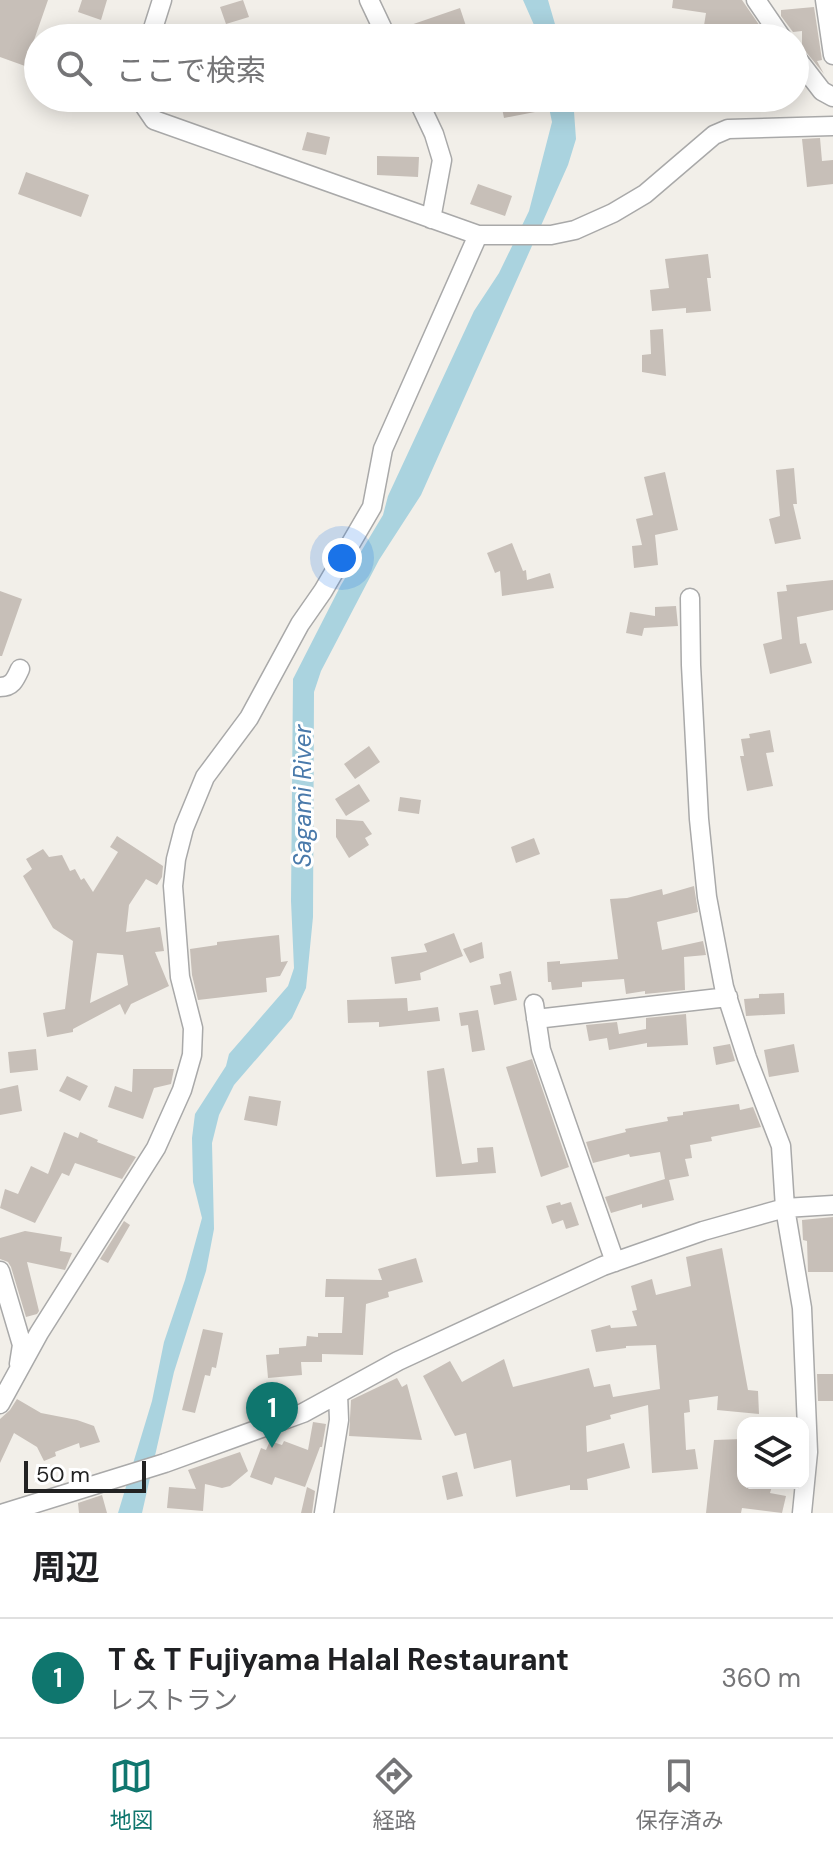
<!DOCTYPE html>
<html lang="ja">
<head>
<meta charset="utf-8">
<style>
  :root { --surface:#fff; --page:#f6f6f6; --text:#202124; --muted:#757577; --line:#e0e0e0; --accent:#0f766e }
  body { margin:0; font-family:"DM Sans","Noto Sans JP",sans-serif; background:var(--page); color:var(--text) }
  .controls { position:absolute; right:24px; bottom:24px; display:grid; overflow:hidden; border-radius:16px; box-shadow:0 4px 20px #0003 }
  .controls button { width:72px; height:72px; display:grid; place-items:center; padding:0; border:0; border-bottom:2px solid var(--line); background:var(--surface); color:var(--text); font:40px sans-serif }
  .scale { position:absolute; left:24px; bottom:20px; width:122px; box-sizing:border-box; padding-left:8px; border:4px solid #222; border-top:0; font-size:22px; line-height:28px; white-space:nowrap; color:#222; -webkit-text-stroke:6px #fff; paint-order:stroke }
  .you { position:absolute; left:342px; top:558px; width:28px; height:28px; margin:-20px; border:6px solid #fff; border-radius:50%; background:#1a73e8; box-shadow:0 0 0 12px #1a73e833 }
  .badge { display:grid; place-items:center; width:52px; height:52px; border-radius:50%; background:var(--accent); color:#fff; font-size:26px; font-weight:700 }
  .pin { position:absolute; translate:-50% -66px; filter:drop-shadow(0 2px 4px #0008) }
  .pin::after { content:''; position:absolute; top:42px; width:28px; height:24px; background:inherit; clip-path:polygon(0 0,100% 0,50% 100%) }
  .list { margin:0; padding:0; list-style:none }
  h2 { display:flex; justify-content:space-between; align-items:center; height:104px; margin:0; padding:0 32px; font-size:34px }
  h2 small { font-size:26px; font-weight:400; color:var(--muted) }
  .list li { display:grid; grid-template-columns:52px 1fr auto; gap:24px; align-items:center; box-sizing:border-box; height:120px; padding:0 32px; border-top:2px solid var(--line) }
  .list b { display:block; font-size:30px; white-space:nowrap }
  .list p { margin:0; font-size:26px; white-space:nowrap; color:var(--muted) }
  .list em { font-size:26px; font-style:normal; color:var(--muted) }
  .icon { flex:none; width:44px; height:44px; fill:none; stroke:currentColor; stroke-width:2; stroke-linecap:round; stroke-linejoin:round }
  .map { position:relative; flex:none; width:833px; height:1513px; overflow:hidden }
  .search { position:absolute; background:var(--surface); box-shadow:0 4px 20px #0003; left:24px; right:24px; top:24px; height:88px; display:flex; align-items:center; gap:20px; box-sizing:border-box; padding:0 28px; border-radius:44px; color:var(--muted); font-size:30px }
  .sheet { height:224px; background:var(--surface) }
  nav { display:flex; justify-content:space-around; align-items:center; box-sizing:border-box; height:112px; border-top:2px solid var(--line); background:var(--surface); font-size:22px; color:var(--muted) }
  nav a { display:grid; justify-items:center; gap:4px }
  nav .on { color:var(--accent) }
  .map>svg:first-child { display:block }
</style>
</head>
<body>
<div class="map">
<svg width="833" height="1513" viewBox="0 0 833 1513">
  <rect width="100%" height="100%" fill="#f2efe9"/>
  <path fill="#aad3df" d="M 523,0 L 548,0 L 559,38 L 536,38 L 534,25 Z
    M 547,98 L 573,98 L 576,139 L 568,165 L 421,495 L 379,560 L 321,671 L 314,692 L 313,917 L 306,988 L 292,1018 L 234,1085 L 219,1115 L 212,1143 L 214,1229 L 206,1271 L 174,1372 L 142,1513 L 118,1513 L 152,1401 L 164,1342 L 185,1280 L 202,1218 L 193,1182 L 192,1138 L 195,1114 L 226,1066 L 229,1054 L 288,986 L 294,968 L 291,901 L 293,679 L 341,585 L 383,515 L 388,496 L 474,311 L 499,273 L 529,211 L 552,122 Z"/>
  <path fill="#c7bfb8" fill-rule="evenodd" d="M 0,0 L 48,0 L 25,66 L 0,57 Z
    M 82,0 L 107,0 L 101,20 L 78,12 Z
    M 243,0 L 249,17 L 226,24 L 220,7 Z
    M 673,0 L 742,0 L 764,32 L 741,28 L 739,38 L 702,38 L 706,13 L 672,8 Z
    M 814,7 L 822,60 L 817,61 L 824,74 L 802,47 L 802,31 L 793,32 L 781,16 L 781,10 Z
    M 460,8 L 468,32 L 459,35 L 460,38 L 399,38 L 396,30 Z
    M 500,98 L 532,98 L 535,112 L 504,118 Z
    M 307,132 L 330,137 L 326,155 L 302,150 Z
    M 820,138 L 822,161 L 833,160 L 833,184 L 807,187 L 802,139 Z
    M 377,156 L 419,157 L 418,177 L 377,175 Z
    M 26,172 L 89,195 L 81,217 L 18,194 Z
    M 478,184 L 512,196 L 505,216 L 470,204 Z
    M 708,254 L 711,278 L 707,278 L 711,311 L 686,313 L 686,308 L 652,311 L 650,290 L 669,288 L 665,259 Z
    M 663,329 L 666,376 L 642,372 L 642,355 L 651,354 L 650,330 Z
    M 794,468 L 797,504 L 793,504 L 801,539 L 775,544 L 769,519 L 780,516 L 776,470 Z
    M 665,472 L 678,530 L 655,535 L 658,565 L 634,568 L 632,546 L 642,545 L 636,519 L 653,515 L 644,477 Z
    M 512,543 L 523,571 L 526,570 L 527,580 L 550,573 L 554,588 L 502,596 L 500,571 L 495,573 L 487,553 Z
    M 833,580 L 833,610 L 797,617 L 800,644 L 806,643 L 812,663 L 770,674 L 763,644 L 782,639 L 777,592 L 787,591 L 786,585 Z
    M 0,591 L 22,599 L 2,656 L 0,656 Z
    M 676,606 L 678,626 L 644,628 L 642,636 L 626,633 L 630,612 L 655,616 L 655,607 Z
    M 770,730 L 774,752 L 766,753 L 773,786 L 747,791 L 740,756 L 744,756 L 741,739 L 750,738 L 749,734 Z
    M 369,746 L 380,762 L 355,779 L 344,764 Z
    M 359,784 L 370,801 L 346,816 L 335,799 Z
    M 400,797 L 421,800 L 419,814 L 398,811 Z
    M 336,819 L 363,821 L 372,834 L 365,838 L 369,845 L 349,858 L 336,837 Z
    M 117,836 L 163,866 L 162,877 L 157,885 L 146,879 L 129,905 L 126,932 L 160,927 L 164,951 L 155,952 L 169,986 L 131,1004 L 125,1015 L 120,1004 L 73,1029 L 73,1032 L 47,1037 L 43,1013 L 65,1009 L 73,941 L 53,928 L 23,876 L 32,869 L 26,859 L 43,849 L 49,857 L 62,855 L 70,871 L 75,869 L 81,880 L 84,878 L 93,892 L 118,852 L 110,847 ZM 97,953 L 123,955 L 128,985 L 90,1003 Z
    M 534,838 L 540,854 L 516,863 L 511,847 Z
    M 694,886 L 698,912 L 657,922 L 662,950 L 703,941 L 706,955 L 684,957 L 685,990 L 645,994 L 645,991 L 626,994 L 624,979 L 582,982 L 582,987 L 552,990 L 551,982 L 548,982 L 547,962 L 560,961 L 560,964 L 618,959 L 610,899 L 627,898 L 662,889 L 663,895 Z
    M 454,933 L 463,956 L 420,973 L 421,980 L 395,984 L 391,957 L 427,952 L 424,944 Z
    M 279,935 L 281,962 L 288,961 L 280,976 L 266,978 L 267,992 L 198,1000 L 192,975 L 190,949 L 217,945 L 217,942 Z
    M 482,942 L 484,958 L 470,963 L 463,949 Z
    M 511,971 L 517,1000 L 494,1005 L 490,986 L 501,984 L 499,974 Z
    M 784,993 L 785,1014 L 746,1016 L 744,999 L 759,998 L 759,994 Z
    M 407,998 L 408,1011 L 438,1007 L 440,1021 L 379,1027 L 379,1022 L 348,1023 L 347,1000 Z
    M 478,1010 L 485,1050 L 472,1052 L 468,1025 L 461,1026 L 459,1013 Z
    M 686,1014 L 688,1045 L 647,1047 L 647,1043 L 609,1050 L 607,1038 L 589,1041 L 586,1025 L 617,1022 L 619,1034 L 646,1029 L 646,1018 Z
    M 730,1044 L 735,1061 L 716,1065 L 713,1047 Z
    M 794,1044 L 799,1072 L 769,1077 L 764,1050 Z
    M 36,1049 L 38,1070 L 10,1073 L 8,1052 Z
    M 532,1059 L 569,1167 L 541,1177 L 506,1067 Z
    M 444,1068 L 462,1164 L 478,1162 L 477,1148 L 493,1147 L 496,1173 L 436,1177 L 427,1071 Z
    M 133,1069 L 174,1069 L 171,1084 L 154,1088 L 143,1119 L 108,1107 L 115,1086 L 132,1092 Z
    M 67,1076 L 88,1086 L 80,1101 L 59,1091 Z
    M 18,1085 L 22,1111 L 0,1115 L 0,1089 Z
    M 249,1096 L 281,1101 L 277,1126 L 244,1120 Z
    M 739,1104 L 740,1110 L 753,1107 L 761,1127 L 711,1137 L 712,1141 L 690,1145 L 692,1158 L 685,1159 L 689,1176 L 669,1180 L 674,1200 L 642,1208 L 642,1204 L 611,1213 L 605,1197 L 665,1179 L 660,1152 L 630,1157 L 629,1154 L 593,1163 L 586,1142 L 626,1132 L 625,1129 L 668,1121 L 667,1117 L 683,1115 L 683,1112 Z
    M 64,1132 L 78,1138 L 80,1132 L 98,1140 L 97,1142 L 136,1157 L 122,1179 L 75,1163 L 69,1176 L 62,1173 L 35,1223 L 0,1208 L 5,1189 L 18,1194 L 31,1166 L 48,1174 Z
    M 560,1202 L 561,1205 L 571,1202 L 579,1225 L 566,1229 L 563,1220 L 552,1224 L 546,1206 Z
    M 833,1217 L 833,1272 L 808,1272 L 807,1241 L 803,1240 L 802,1220 Z
    M 124,1221 L 130,1225 L 108,1263 L 100,1259 Z
    M 25,1231 L 62,1237 L 60,1251 L 72,1253 L 65,1270 L 27,1262 L 39,1311 L 37,1314 L 26,1317 L 11,1267 L 8,1262 L 0,1259 L 0,1238 Z
    M 722,1248 L 748,1390 L 758,1391 L 759,1414 L 717,1410 L 718,1396 L 689,1400 L 690,1412 L 684,1413 L 686,1450 L 695,1449 L 698,1469 L 652,1473 L 648,1405 L 610,1415 L 611,1419 L 586,1426 L 587,1452 L 624,1443 L 630,1468 L 587,1479 L 588,1490 L 570,1490 L 570,1485 L 516,1497 L 511,1460 L 474,1469 L 466,1433 L 455,1436 L 423,1376 L 450,1361 L 462,1382 L 504,1359 L 513,1387 L 589,1368 L 594,1387 L 610,1384 L 613,1397 L 660,1389 L 656,1345 L 626,1346 L 626,1348 L 596,1352 L 591,1330 L 610,1325 L 611,1328 L 637,1326 L 632,1311 L 637,1310 L 631,1286 L 652,1279 L 656,1295 L 691,1286 L 686,1257 Z
    M 416,1258 L 423,1282 L 388,1292 L 389,1297 L 366,1304 L 363,1355 L 322,1354 L 322,1362 L 301,1362 L 302,1375 L 268,1378 L 266,1355 L 279,1354 L 279,1348 L 306,1346 L 307,1336 L 318,1337 L 318,1333 L 342,1333 L 344,1297 L 325,1297 L 326,1279 L 382,1280 L 378,1269 Z
    M 203,1329 L 223,1333 L 216,1368 L 212,1367 L 210,1376 L 205,1375 L 195,1413 L 182,1410 Z
    M 817,1374 L 833,1374 L 833,1401 L 818,1401 Z
    M 397,1378 L 402,1387 L 407,1384 L 422,1440 L 349,1436 L 351,1400 Z
    M 17,1399 L 41,1413 L 77,1420 L 94,1426 L 100,1442 L 80,1448 L 79,1443 L 55,1452 L 56,1456 L 44,1461 L 37,1447 L 14,1433 L 0,1463 L 0,1419 L 10,1410 Z
    M 313,1422 L 326,1424 L 322,1447 L 320,1447 L 305,1487 L 275,1477 L 272,1485 L 250,1477 L 261,1448 L 266,1450 L 270,1441 L 282,1445 L 284,1441 L 308,1450 Z
    M 743,1439 L 743,1483 L 773,1483 L 770,1493 L 786,1496 L 782,1513 L 742,1508 L 741,1513 L 706,1513 L 714,1440 Z
    M 240,1452 L 248,1471 L 230,1486 L 222,1488 L 205,1484 L 203,1511 L 167,1508 L 169,1487 L 196,1489 L 188,1470 Z
    M 457,1472 L 463,1496 L 447,1500 L 442,1476 Z
    M 307,1487 L 315,1491 L 312,1513 L 301,1513 Z
    M 102,1495 L 107,1513 L 79,1513 L 78,1503 Z"/>
  <g fill="none" stroke-linecap="round" stroke-linejoin="round">
    <defs>
      <path id="minor" d="M 369,0 L 387,38
        M 756,0 L 782,38
        M 825,0 L 833,55
        M 150,38 L 162,0
        M 795,56 L 822,91 L 833,97
        M 139,98 L 154,120 L 478,235 L 551,235 L 575,230 L 613,213 L 645,194 L 714,135 L 728,129 L 833,126
        M 417,98 L 434,134 L 442,160 L 431,219
        M 690,598 L 691,665 L 699,819 L 707,897 L 724,987 L 747,1058 L 781,1146 L 785,1208 L 802,1308 L 808,1452 L 802,1513
        M 0,687 C 12,687 15,680 20,669
        M 534,1004 L 541,1050 L 615,1262
        M 536,1019 L 728,997
        M 0,1271 L 22,1345 L 19,1364
        M 0,1404 L 39,1333 L 156,1148 L 182,1090 L 192,1055 L 193,1028 L 180,977 L 173,886 L 176,859 L 184,828 L 205,777 L 249,718 L 300,624 L 323,591 L 372,507 L 383,449 L 478,235
        M 4,1513 L 165,1463 L 303,1413 L 398,1361 L 603,1266 L 703,1231 L 785,1208 L 833,1205
        M 324,1513 L 339,1420 L 338,1394"/>
    </defs>
    <use href="#minor" stroke="#a9a9a9" stroke-width="21"/>
    <use href="#minor" stroke="#fff" stroke-width="18"/>
  </g>
  <g text-anchor="middle" stroke-width="6" stroke-linejoin="round" paint-order="stroke">
    <g font-size="24" font-style="italic" fill="#4a7aab" stroke="#fff">
      <text transform="translate(303 796) rotate(-90)" y="8">Sagami River</text>
    </g>
  </g>
</svg>
<div class="controls">
<button><svg class="icon" aria-label="layers" viewBox="0 0 24 24"><path d="M12 4l9 5-9 5-9-5zM3 14l9 5 9-5"/></svg></button>
</div>
<div class="scale">50 m</div>
<div class="you"></div>
<div class="pin badge" style="left:272px;top:1448px">1</div>
<div class="search"><svg class="icon" aria-label="search" viewBox="0 0 24 24"><circle cx="10" cy="10" r="6"/><path d="M15 15l6 6"/></svg>ここで検索</div>
</div>
<section class="sheet">
<h2>周辺<small></small></h2>
<ul class="list">
<li><span class="badge">1</span><div><b>T &amp; T Fujiyama Halal Restaurant</b><p>レストラン</p></div><em>360 m</em></li>
</ul>
</section>
<nav>
<a class="on"><svg class="icon" aria-label="map" viewBox="0 0 24 24"><path d="M3 6l6-2 6 2 6-2v14l-6 2-6-2-6 2zM9 4v14M15 6v14"/></svg>地図</a>
<a><svg class="icon" aria-label="directions" viewBox="0 0 24 24"><path d="M12 3l9 9-9 9-9-9zM9 14v-3h6M13 9l2 2-2 2"/></svg>経路</a>
<a><svg class="icon" aria-label="saved" viewBox="0 0 24 24"><path d="M7 4h10v16l-5-4-5 4z"/></svg>保存済み</a>
</nav>
</body>
</html>
